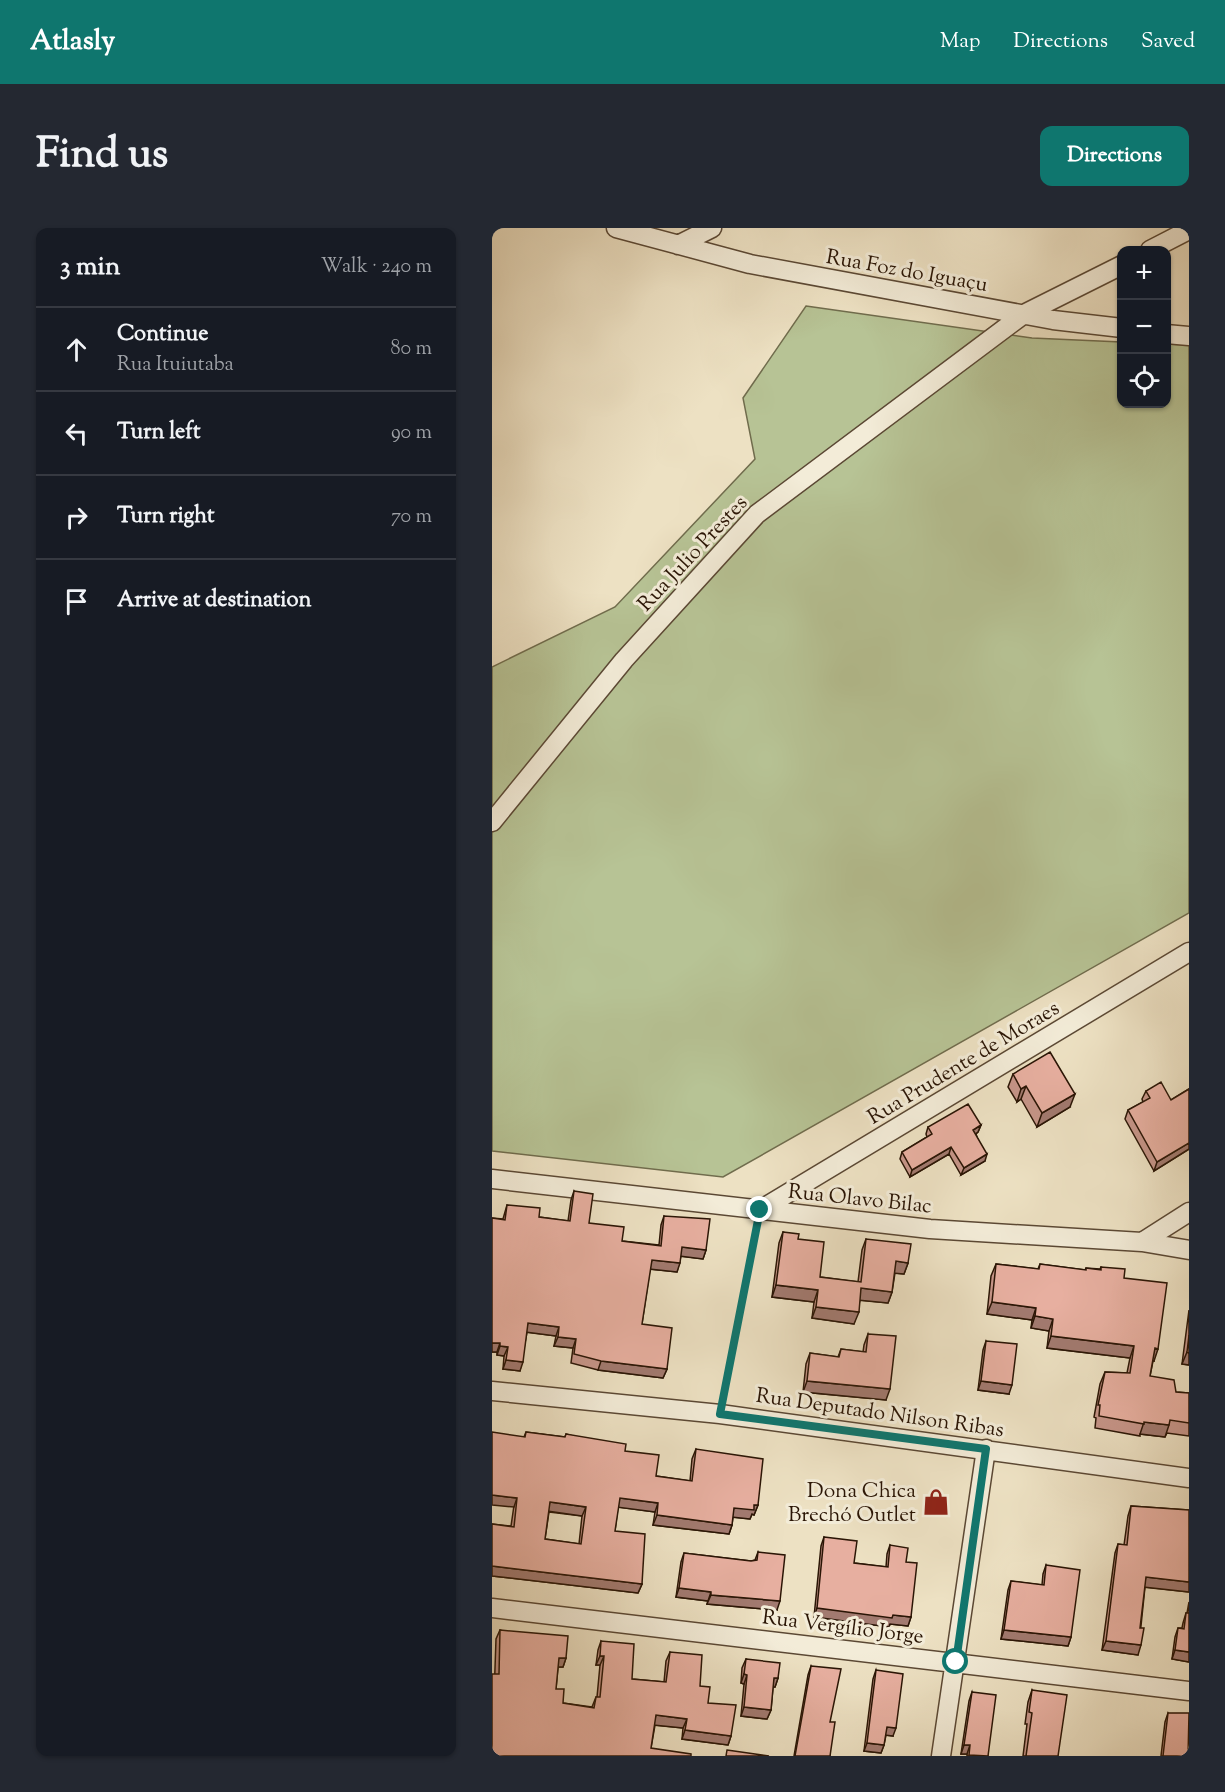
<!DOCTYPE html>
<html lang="en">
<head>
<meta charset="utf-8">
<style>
  :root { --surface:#171b24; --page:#242831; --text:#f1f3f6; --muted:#9ea1a6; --line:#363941; --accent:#0f766e }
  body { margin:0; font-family:"Sorts Mill Goudy",serif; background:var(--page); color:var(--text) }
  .controls { position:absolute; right:18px; top:18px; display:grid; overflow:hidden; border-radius:12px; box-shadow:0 2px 4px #0004 }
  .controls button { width:54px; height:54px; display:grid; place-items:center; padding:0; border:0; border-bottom:2px solid var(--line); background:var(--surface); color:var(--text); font:30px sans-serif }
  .stop { position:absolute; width:18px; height:18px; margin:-14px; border:4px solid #0f766e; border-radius:50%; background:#fff }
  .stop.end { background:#0f766e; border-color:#fff; box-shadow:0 2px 6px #0008 }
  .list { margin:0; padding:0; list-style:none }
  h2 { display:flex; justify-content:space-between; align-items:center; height:78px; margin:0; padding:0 24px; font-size:26px }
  h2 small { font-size:20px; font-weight:400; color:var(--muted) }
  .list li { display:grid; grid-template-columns:39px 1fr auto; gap:18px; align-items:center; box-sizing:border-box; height:84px; padding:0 24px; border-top:2px solid var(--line) }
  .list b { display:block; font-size:22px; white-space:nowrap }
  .list p { margin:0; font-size:20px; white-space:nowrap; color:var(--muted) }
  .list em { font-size:20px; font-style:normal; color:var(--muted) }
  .icon { flex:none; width:33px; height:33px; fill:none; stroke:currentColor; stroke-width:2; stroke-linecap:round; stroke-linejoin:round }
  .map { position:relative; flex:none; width:697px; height:1528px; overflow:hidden; border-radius:12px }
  header { display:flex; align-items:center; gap:36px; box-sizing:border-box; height:84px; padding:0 30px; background:var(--accent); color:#fff }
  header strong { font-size:28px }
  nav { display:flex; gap:33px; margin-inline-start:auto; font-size:21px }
  .intro { display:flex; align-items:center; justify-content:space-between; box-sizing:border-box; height:144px; padding:0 36px }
  h1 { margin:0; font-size:42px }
  .button { padding:15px 27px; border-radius:12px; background:var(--accent); color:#fff; font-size:21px; font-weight:700 }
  main { display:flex; gap:36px; padding:0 36px }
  aside { flex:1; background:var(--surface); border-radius:12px; box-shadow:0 2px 4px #0004 }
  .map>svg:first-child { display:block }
</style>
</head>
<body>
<header>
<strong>Atlasly</strong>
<nav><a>Map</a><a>Directions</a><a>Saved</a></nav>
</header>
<div class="intro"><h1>Find us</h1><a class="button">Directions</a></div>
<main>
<aside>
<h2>3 min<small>Walk · 240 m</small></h2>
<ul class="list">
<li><svg class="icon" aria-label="ahead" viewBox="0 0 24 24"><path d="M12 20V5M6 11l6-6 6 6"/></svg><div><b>Continue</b><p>Rua Ituiutaba</p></div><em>80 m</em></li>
<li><svg class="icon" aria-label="left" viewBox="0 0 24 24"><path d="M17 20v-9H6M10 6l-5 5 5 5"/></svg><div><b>Turn left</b></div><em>90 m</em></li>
<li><svg class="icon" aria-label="right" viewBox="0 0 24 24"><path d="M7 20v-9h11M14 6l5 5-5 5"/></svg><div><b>Turn right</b></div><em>70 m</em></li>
<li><svg class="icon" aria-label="arrive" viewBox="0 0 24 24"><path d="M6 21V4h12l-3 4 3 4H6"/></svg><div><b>Arrive at destination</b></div></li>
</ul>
</aside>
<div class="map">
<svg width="697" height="1528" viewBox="0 0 697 1528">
  <rect width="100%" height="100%" fill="#ede1c3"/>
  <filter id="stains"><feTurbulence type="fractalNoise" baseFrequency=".00333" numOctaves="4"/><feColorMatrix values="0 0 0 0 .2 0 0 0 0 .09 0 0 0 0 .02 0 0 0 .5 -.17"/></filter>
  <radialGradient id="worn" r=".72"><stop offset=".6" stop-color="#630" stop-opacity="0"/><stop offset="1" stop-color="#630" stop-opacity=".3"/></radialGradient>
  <path fill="#b7c395" stroke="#706c4d" stroke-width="1.5" d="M 314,78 L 540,110 L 629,114 L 630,176 L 674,176 L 675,116 L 697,117 L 697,685 L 231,949 L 0,923 L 0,439 L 123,379 L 263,231 L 251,170 Z"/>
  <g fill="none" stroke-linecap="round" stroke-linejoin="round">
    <defs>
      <path id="street" d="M 124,0 L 258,36 L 561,92 L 630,100
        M 186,17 L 220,0
        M 658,22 L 697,2
        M 674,106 L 697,108
        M 0,594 L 132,432 L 265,286 L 532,86 L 630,37
        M 0,951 L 438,1001 L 650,1014 L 697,1022
        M 268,982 L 697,724
        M 650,1014 L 697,984
        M 0,1163 L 228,1186 L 697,1250
        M 0,1380 L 697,1463
        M 449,1528 L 494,1221"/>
    </defs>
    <use href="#street" stroke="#5b4834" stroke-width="21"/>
    <path stroke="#2a1505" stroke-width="4" stroke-dasharray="4.5 3" stroke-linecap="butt" d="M 231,1170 L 265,997"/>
    <use href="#street" stroke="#f3ecd8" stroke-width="18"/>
  </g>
  <path fill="#c7968a" stroke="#2a1505" stroke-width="1.5" fill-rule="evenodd" d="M 521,846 L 578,879 L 545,899 L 529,871 L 525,874 L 516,859 Z
    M 697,861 L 697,921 L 662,943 L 633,891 L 636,882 L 651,874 L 650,871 L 654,863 L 679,872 Z
    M 489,897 L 486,904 L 484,906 L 493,933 L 469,947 L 457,926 L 418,949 L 408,931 L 410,924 L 435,909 L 434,906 L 436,899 Z
    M 82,963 L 97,995 L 130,1013 L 167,1017 L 169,997 L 172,988 L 214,1022 L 211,1031 L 189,1028 L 185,1044 L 158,1041 L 150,1096 L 175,1141 L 171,1150 L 106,1142 L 79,1135 L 81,1120 L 62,1118 L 64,1108 L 35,1104 L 28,1143 L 11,1141 L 12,1128 L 5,1127 L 5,1124 L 0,1124 L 0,990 L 11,991 L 15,977 L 47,989 L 76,993 L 79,972 Z
    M 291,1004 L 306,1011 L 328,1049 L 366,1054 L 370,1022 L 374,1011 L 416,1035 L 412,1046 L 403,1045 L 400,1064 L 396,1075 L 368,1072 L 362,1096 L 320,1090 L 322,1074 L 280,1069 L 287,1015 Z
    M 504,1036 L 546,1041 L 548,1036 L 593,1042 L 594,1040 L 608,1041 L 609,1039 L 632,1050 L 662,1133 L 661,1133 L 658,1148 L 684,1164 L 697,1165 L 697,1208 L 675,1205 L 673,1209 L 648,1206 L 648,1208 L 603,1200 L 604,1190 L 602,1189 L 608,1156 L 613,1144 L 635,1145 L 638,1130 L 555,1120 L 557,1103 L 539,1100 L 540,1092 L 495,1086 L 499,1048 Z
    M 697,1082 L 697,1137 L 690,1136 Z
    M 376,1106 L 394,1172 L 311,1164 L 314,1136 L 318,1125 L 346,1129 L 349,1121 L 371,1124 L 372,1117 Z
    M 494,1113 L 517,1166 L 486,1162 L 491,1122 Z
    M 34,1204 L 73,1209 L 74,1206 L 133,1223 L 164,1248 L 198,1253 L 200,1231 L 204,1221 L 266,1277 L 262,1287 L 260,1286 L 258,1291 L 241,1289 L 240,1297 L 237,1306 L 161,1297 L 163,1284 L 126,1279 L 123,1303 L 150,1356 L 146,1365 L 0,1348 L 0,1296 L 19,1298 L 32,1209 ZM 57,1284 L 90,1288 L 87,1316 L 53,1311 Z
    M 639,1278 L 697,1282 L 697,1364 L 653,1359 L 646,1427 L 610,1422 L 623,1325 L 626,1316 L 632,1317 L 636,1288 Z
    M 332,1309 L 362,1335 L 394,1339 L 395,1326 L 398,1317 L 414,1334 L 419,1389 L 416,1398 L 398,1396 L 397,1399 L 322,1389 L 329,1318 Z
    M 266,1324 L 285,1382 L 215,1376 L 216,1373 L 184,1369 L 189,1334 L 192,1325 L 259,1333 L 263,1332 Z
    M 554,1337 L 579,1409 L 576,1418 L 509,1411 L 516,1362 L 519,1353 L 550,1357 L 551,1346 Z
    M 697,1374 L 697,1434 L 680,1431 L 683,1409 L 686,1400 L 690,1400 L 691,1395 L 694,1385 L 695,1385 Z
    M 8,1402 L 74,1430 L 71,1439 L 66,1439 L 64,1461 L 71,1475 L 100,1479 L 104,1469 L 105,1469 L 108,1437 L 104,1437 L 106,1422 L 109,1413 L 140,1451 L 172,1454 L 174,1433 L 178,1424 L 208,1458 L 216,1475 L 239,1508 L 236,1517 L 190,1511 L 191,1500 L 163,1497 L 159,1520 L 0,1528 L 4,1411 Z
    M 254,1431 L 286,1450 L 283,1459 L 281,1459 L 279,1482 L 275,1491 L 249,1488 L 252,1456 L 249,1455 L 250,1440 Z
    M 319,1438 L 338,1494 L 338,1528 L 302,1528 L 316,1447 Z
    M 384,1442 L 401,1508 L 394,1507 L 392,1517 L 389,1525 L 372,1523 L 381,1451 Z
    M 540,1462 L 566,1528 L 531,1528 L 535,1496 L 533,1496 L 536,1474 Z
    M 480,1464 L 496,1528 L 475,1528 L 475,1526 L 469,1526 L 477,1473 Z
    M 676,1485 L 696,1528 L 669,1528 L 673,1494 Z"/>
  <path fill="#a27a70" stroke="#2a1505" stroke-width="1.5" d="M 534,858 L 529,871 L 525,874 L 529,861 Z
    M 583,866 L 578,879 L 545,899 L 550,885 Z
    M 489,897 L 486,904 L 479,909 L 481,902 Z
    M 697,915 L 697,921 L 662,943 L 665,934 Z
    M 459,919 L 457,926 L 418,949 L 420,942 Z
    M 495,926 L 493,933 L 469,947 L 472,940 Z
    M 190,1019 L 214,1022 L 211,1031 L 187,1028 Z
    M 160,1032 L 188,1035 L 185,1044 L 157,1041 Z
    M 404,1033 L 416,1035 L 412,1046 L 400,1045 Z
    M 284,1057 L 326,1062 L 322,1074 L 280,1069 Z
    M 369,1060 L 400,1064 L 396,1075 L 365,1072 Z
    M 500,1074 L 544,1080 L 540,1092 L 495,1086 Z
    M 324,1079 L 367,1084 L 362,1096 L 320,1090 Z
    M 543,1088 L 561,1091 L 557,1103 L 539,1100 Z
    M 36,1095 L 67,1099 L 64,1108 L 33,1104 Z
    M 559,1108 L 642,1118 L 638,1130 L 555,1120 Z
    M 66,1109 L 84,1111 L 81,1120 L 62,1118 Z
    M 0,1115 L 8,1115 L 5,1124 L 0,1124 Z
    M 8,1118 L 16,1119 L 12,1128 L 5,1127 Z
    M 663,1120 L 666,1121 L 662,1133 L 658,1132 Z
    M 695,1124 L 697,1125 L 697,1137 L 690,1136 Z
    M 14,1132 L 31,1134 L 28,1143 L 11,1141 Z
    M 109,1133 L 175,1141 L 171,1150 L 106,1142 Z
    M 315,1153 L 398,1161 L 394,1172 L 311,1164 Z
    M 489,1153 L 520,1157 L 517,1166 L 486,1162 Z
    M 652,1194 L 677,1197 L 673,1209 L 648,1206 Z
    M 0,1267 L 25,1270 L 22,1279 L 0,1277 Z
    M 128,1270 L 166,1275 L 163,1284 L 124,1279 Z
    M 58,1274 L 94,1279 L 90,1288 L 55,1283 Z
    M 262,1277 L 266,1277 L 262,1287 L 260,1286 L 258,1291 L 239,1289 L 242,1280 Z
    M 165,1287 L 240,1297 L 237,1306 L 161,1297 Z
    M 0,1338 L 150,1356 L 146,1365 L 0,1348 Z
    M 654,1349 L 697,1354 L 697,1364 L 651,1359 Z
    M 187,1360 L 219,1364 L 216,1373 L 184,1369 Z
    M 219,1367 L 288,1373 L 285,1382 L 215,1376 Z
    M 325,1380 L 401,1387 L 419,1389 L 416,1398 L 398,1396 L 397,1399 L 322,1389 Z
    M 512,1402 L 579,1409 L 576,1418 L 509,1411 Z
    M 614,1413 L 649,1417 L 646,1427 L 610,1422 Z
    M 683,1422 L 697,1424 L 697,1434 L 680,1431 Z
    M 108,1428 L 112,1428 L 108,1437 L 104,1437 Z
    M 67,1430 L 74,1430 L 71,1439 L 63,1439 Z
    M 252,1446 L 255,1447 L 252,1456 L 249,1455 Z
    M 282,1450 L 286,1450 L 283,1459 L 279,1459 Z
    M 252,1479 L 279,1482 L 275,1491 L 249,1488 Z
    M 164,1487 L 195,1491 L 191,1500 L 161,1497 Z
    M 395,1499 L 404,1500 L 401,1508 L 392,1507 Z
    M 193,1502 L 239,1508 L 236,1517 L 190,1511 Z
    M 375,1515 L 392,1517 L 389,1525 L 372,1523 Z
    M 472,1517 L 478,1517 L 475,1526 L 469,1526 Z"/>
  <path fill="#e7afa0" stroke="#2a1505" stroke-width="1.5" fill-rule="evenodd" d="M 558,824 L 583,866 L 550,885 L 534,858 L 529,861 L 521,846 Z
    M 669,854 L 679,872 L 697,861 L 697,915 L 665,934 L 636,882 L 658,870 L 654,863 Z
    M 476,876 L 489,897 L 481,902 L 495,926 L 472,940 L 459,919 L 420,942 L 410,924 L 440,906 L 436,899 Z
    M 82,963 L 101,966 L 97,995 L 132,999 L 130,1013 L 169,1018 L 172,988 L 218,991 L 214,1022 L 190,1019 L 188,1035 L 160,1032 L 150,1096 L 180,1100 L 175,1141 L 109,1133 L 82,1126 L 84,1111 L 66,1109 L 67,1099 L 36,1095 L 31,1134 L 14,1132 L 16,1119 L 8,1118 L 8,1115 L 0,1115 L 0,990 L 13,992 L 15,977 L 48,980 L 47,989 L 78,993 Z
    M 291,1004 L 307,1006 L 306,1011 L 332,1014 L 328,1049 L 369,1054 L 374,1011 L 419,1016 L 416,1035 L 404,1033 L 400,1064 L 369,1060 L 367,1084 L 324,1079 L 326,1062 L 284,1057 Z
    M 504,1036 L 547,1041 L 548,1036 L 594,1042 L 594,1040 L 609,1042 L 609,1039 L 633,1041 L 632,1050 L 675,1055 L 666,1121 L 663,1120 L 658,1148 L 682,1152 L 684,1164 L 697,1165 L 697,1195 L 678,1192 L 677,1197 L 652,1194 L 652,1196 L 607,1188 L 608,1177 L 606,1177 L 613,1144 L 638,1145 L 642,1118 L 559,1108 L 561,1091 L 543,1088 L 544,1080 L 500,1074 Z
    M 376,1106 L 404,1108 L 398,1161 L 315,1153 L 318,1125 L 347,1129 L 349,1121 L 374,1124 Z
    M 697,1107 L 697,1125 L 695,1124 Z
    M 494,1113 L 525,1116 L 520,1157 L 489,1153 Z
    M 0,1204 L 33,1209 L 34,1204 L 73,1209 L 74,1206 L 134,1216 L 133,1223 L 167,1227 L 164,1248 L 200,1253 L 204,1221 L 271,1231 L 266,1277 L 262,1277 L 262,1282 L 242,1280 L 240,1297 L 165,1287 L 166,1275 L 128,1270 L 123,1303 L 153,1306 L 150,1356 L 0,1338 L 0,1296 L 22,1299 L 25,1270 L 0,1267 ZM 58,1274 L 94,1279 L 89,1316 L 53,1311 Z
    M 639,1278 L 697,1282 L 697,1354 L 654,1349 L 648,1400 L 652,1400 L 649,1417 L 614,1413 L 626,1316 L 635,1317 Z
    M 332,1309 L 365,1313 L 362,1335 L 396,1339 L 398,1317 L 416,1320 L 414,1334 L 425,1335 L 419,1389 L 401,1387 L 400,1390 L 325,1380 Z
    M 266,1324 L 293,1327 L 288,1373 L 219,1367 L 219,1364 L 187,1360 L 192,1325 L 259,1333 L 265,1332 Z
    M 554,1337 L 588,1342 L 579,1409 L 512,1402 L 519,1353 L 552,1357 Z
    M 694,1385 L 697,1385 L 697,1424 L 683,1422 L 686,1400 L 692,1401 Z
    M 8,1402 L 76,1408 L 74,1430 L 67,1430 L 64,1461 L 72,1461 L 71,1475 L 102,1480 L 104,1469 L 108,1469 L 112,1428 L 108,1428 L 109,1413 L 142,1416 L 140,1451 L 174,1454 L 178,1424 L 210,1427 L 208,1458 L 218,1459 L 216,1475 L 244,1477 L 239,1508 L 193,1502 L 195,1491 L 164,1487 L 159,1520 L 199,1526 L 199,1528 L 0,1528 L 0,1446 L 7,1446 Z
    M 254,1431 L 288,1435 L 286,1450 L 282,1450 L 279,1482 L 252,1479 L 255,1447 L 252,1446 Z
    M 319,1438 L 349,1441 L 338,1494 L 343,1494 L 338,1528 L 303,1528 Z
    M 384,1442 L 411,1446 L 404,1500 L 395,1499 L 392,1517 L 375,1515 Z
    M 540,1462 L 575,1467 L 566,1528 L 534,1528 L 540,1485 L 537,1484 Z
    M 480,1464 L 504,1467 L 496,1528 L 477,1527 L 478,1517 L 472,1517 Z
    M 676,1485 L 697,1485 L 696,1528 L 671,1528 Z
    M 235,1522 L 277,1528 L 234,1528 Z"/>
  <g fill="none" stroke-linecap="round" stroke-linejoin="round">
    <path stroke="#0f766e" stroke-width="8" d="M 268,982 L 228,1186 L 494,1221 L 464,1434"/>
  </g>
  <defs>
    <symbol id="shop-bare" viewBox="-9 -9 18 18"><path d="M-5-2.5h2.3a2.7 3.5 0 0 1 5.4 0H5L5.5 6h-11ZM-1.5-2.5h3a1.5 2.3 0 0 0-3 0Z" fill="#8f2418" stroke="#f3ecd8" stroke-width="2.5" paint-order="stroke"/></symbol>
  </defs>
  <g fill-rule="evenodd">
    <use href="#shop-bare" x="425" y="1255" width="38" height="38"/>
  </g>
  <g text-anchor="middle" stroke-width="6" stroke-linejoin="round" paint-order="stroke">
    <g font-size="21" fill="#2a1505" stroke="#f3ecd8">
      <text transform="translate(415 42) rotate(10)" y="7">Rua Foz do Iguaçu</text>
      <text transform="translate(200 325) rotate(-47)" y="7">Rua Julio Prestes</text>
      <text transform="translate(471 834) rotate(-31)" y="7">Rua Prudente de Moraes</text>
      <text transform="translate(368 970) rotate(6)" y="7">Rua Olavo Bilac</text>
      <text transform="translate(388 1184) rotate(8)" y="7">Rua Deputado Nilson Ribas</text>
      <text transform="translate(351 1398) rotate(7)" y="7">Rua Vergílio Jorge</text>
    </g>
    <g font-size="21" fill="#2a1505" stroke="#f3ecd8" text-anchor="end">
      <text x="424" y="1269">Dona Chica<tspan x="424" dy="24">Brechó Outlet</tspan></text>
    </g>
  </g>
  <rect width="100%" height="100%" filter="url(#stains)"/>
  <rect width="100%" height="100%" fill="url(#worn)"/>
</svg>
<div class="controls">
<button>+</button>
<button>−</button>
<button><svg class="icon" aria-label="locate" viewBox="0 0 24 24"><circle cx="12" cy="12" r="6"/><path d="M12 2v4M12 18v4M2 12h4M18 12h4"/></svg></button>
</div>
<div class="stop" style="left:464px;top:1434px"></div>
<div class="stop end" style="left:268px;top:982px"></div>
</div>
</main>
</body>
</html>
